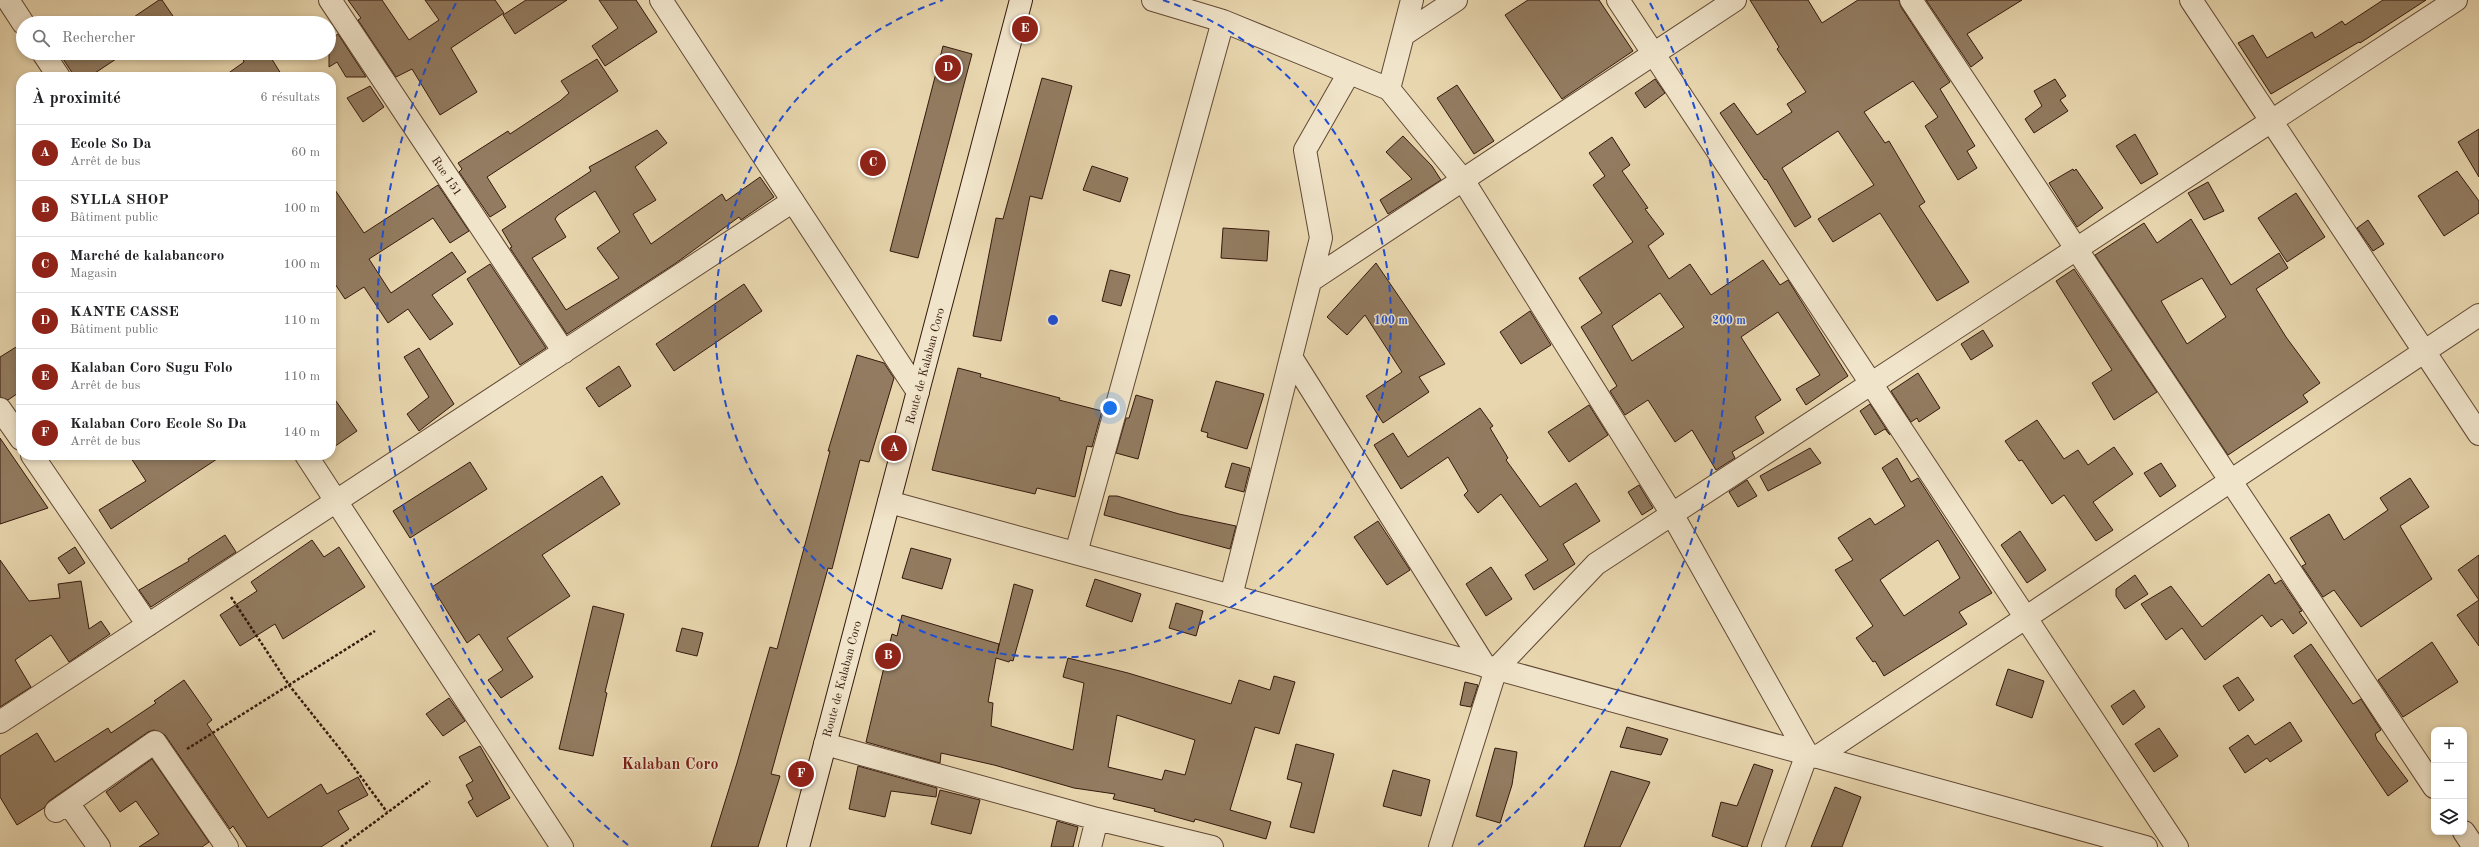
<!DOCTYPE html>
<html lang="fr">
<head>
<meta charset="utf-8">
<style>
  :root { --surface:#fff; --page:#f6f6f6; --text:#202124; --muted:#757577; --line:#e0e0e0; --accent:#8f2418 }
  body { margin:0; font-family:"Old Standard TT",serif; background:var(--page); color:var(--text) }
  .controls { position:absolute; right:12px; bottom:12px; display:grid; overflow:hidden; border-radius:8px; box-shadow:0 2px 6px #0003 }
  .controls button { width:36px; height:36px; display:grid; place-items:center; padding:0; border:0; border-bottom:1px solid var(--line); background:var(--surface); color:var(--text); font:20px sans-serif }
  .you { position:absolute; left:1110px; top:408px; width:14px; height:14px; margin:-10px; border:3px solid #fff; border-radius:50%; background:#1a73e8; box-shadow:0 0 0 6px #1a73e833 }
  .badge { display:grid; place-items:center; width:26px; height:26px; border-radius:50%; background:var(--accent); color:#fff; font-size:13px; font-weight:700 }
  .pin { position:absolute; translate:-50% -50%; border:2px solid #fff; box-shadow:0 1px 4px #0006 }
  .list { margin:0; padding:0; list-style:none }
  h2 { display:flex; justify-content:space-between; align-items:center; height:52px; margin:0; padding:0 16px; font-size:17px }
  h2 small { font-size:13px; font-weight:400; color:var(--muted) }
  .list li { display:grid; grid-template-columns:26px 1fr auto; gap:12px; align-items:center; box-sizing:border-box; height:56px; padding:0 16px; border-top:1px solid var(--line) }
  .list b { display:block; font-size:15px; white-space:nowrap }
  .list p { margin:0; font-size:13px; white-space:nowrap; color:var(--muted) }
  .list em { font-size:13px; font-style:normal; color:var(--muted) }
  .icon { flex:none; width:22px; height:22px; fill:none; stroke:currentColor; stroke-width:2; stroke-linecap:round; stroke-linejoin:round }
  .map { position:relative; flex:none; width:2479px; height:847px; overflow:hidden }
  .search { position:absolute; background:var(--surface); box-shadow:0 2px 6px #0003; left:16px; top:16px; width:320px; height:44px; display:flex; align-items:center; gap:10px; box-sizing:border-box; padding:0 14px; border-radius:22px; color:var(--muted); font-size:15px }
  .panel { position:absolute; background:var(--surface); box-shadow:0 2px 6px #0003; left:16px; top:72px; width:320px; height:388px; border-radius:16px }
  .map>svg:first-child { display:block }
</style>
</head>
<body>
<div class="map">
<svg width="2479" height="847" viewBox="0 0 2479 847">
  <rect width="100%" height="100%" fill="#e8d6ae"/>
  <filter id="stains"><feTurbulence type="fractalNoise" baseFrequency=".005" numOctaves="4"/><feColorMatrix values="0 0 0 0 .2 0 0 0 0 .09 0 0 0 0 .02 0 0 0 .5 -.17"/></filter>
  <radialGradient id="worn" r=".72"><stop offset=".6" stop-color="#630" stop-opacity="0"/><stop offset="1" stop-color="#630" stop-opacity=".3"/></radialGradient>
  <path fill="#927b60" stroke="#34190c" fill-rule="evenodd" d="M 159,0 L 162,0 L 175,19 L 169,23 L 125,23 Z
    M 348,0 L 382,0 L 409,40 L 439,20 L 425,0 L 495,0 L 504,13 L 451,48 L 477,92 L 440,115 L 412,69 L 396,77 L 358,20 L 361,18 Z
    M 526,0 L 567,0 L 515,34 L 503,15 Z
    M 599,0 L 636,0 L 657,32 L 605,66 L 592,46 L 618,28 Z
    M 1528,0 L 1599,0 L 1633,51 L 1562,99 L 1505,15 Z
    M 1750,0 L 1808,0 L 1822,23 L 1858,0 L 1899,0 L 1901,7 L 1950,82 L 1940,89 L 1975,146 L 1967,151 L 1977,168 L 1958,180 L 1925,126 L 1938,117 L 1913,81 L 1864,112 L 1885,143 L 1889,141 L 1925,202 L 1919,206 L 1969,282 L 1937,301 L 1880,213 L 1833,242 L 1818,219 L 1874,185 L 1838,131 L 1782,168 L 1811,217 L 1795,227 L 1766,179 L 1765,180 L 1720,113 L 1734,103 L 1757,135 L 1792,112 L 1787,104 L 1806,92 L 1777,49 L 1779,47 Z
    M 1926,0 L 2022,0 L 1967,34 L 1983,58 L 1971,67 Z
    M 2383,0 L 2426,0 L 2360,43 L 2359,42 L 2271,94 L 2238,43 L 2253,35 L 2267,58 L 2312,32 L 2315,38 L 2342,21 L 2345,25 Z
    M 338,34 L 366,77 L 346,77 L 337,62 L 329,67 L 329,40 Z
    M 943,46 L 972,54 L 918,258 L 890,251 Z
    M 59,53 L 125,53 L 89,77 L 75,77 Z
    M 252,53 L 268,53 L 283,77 L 223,77 L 244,62 L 243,59 Z
    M 597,59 L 618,91 L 487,177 L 506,207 L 490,217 L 459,172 L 462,169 L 458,163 L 508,131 L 510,134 L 560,101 L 569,93 L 561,81 Z
    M 1042,78 L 1072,86 L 1042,199 L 1030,196 L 1001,341 L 973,336 L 996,218 L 1003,219 Z
    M 1655,79 L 1665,93 L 1645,108 L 1635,93 Z
    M 2055,79 L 2066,96 L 2060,100 L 2068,111 L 2034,133 L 2025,119 L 2042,106 L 2034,91 Z
    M 1457,85 L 1494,141 L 1474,154 L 1437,98 Z
    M 370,86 L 384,107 L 363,122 L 347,98 Z
    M 2479,129 L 2479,177 L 2458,142 Z
    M 657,130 L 667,143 L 635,167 L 656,200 L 633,214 L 651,244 L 722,194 L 726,201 L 760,177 L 774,197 L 741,220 L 739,217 L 676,263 L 567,334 L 510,248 L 512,247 L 502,230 L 591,171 L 589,167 ZM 595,191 L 620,232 L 597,248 L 619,278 L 566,310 L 532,258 L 566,237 L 555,219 L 558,215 Z
    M 2135,134 L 2158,174 L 2141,184 L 2116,146 Z
    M 1403,136 L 1432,166 L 1441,180 L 1388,214 L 1380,200 L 1412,179 L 1386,152 Z
    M 1612,137 L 1630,165 L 1622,171 L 1648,208 L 1645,209 L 1664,234 L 1648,246 L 1669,279 L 1690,264 L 1711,295 L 1763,260 L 1780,285 L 1788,280 L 1848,376 L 1806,405 L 1796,389 L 1820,375 L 1778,312 L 1741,337 L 1781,400 L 1755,417 L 1764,433 L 1732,452 L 1735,458 L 1716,470 L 1692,430 L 1675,442 L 1648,400 L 1625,415 L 1610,391 L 1617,386 L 1581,327 L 1602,313 L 1579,278 L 1633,242 L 1593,185 L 1605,176 L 1589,153 ZM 1660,293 L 1684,327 L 1632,361 L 1612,326 Z
    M 1092,166 L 1128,178 L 1120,202 L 1083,190 Z
    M 2073,169 L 2074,171 L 2076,169 L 2103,208 L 2077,227 L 2049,183 Z
    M 2457,171 L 2479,201 L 2479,213 L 2444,236 L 2418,196 Z
    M 2208,182 L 2224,211 L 2204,220 L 2188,193 Z
    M 331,184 L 364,233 L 438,185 L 469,231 L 450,243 L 433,218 L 369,259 L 391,293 L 452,252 L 466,272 L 432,295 L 453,324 L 430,340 L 408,309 L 388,323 L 364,287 L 345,299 L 331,278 Z
    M 2296,193 L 2325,237 L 2287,262 L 2258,218 Z
    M 2191,219 L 2231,285 L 2279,253 L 2288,268 L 2256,289 L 2286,337 L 2320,383 L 2303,395 L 2308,402 L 2228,455 L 2095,255 L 2144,223 L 2157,243 ZM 2202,278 L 2226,317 L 2187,344 L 2161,301 Z
    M 2368,220 L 2384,244 L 2373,251 L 2357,228 Z
    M 1223,228 L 1269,231 L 1267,261 L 1221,258 Z
    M 1376,263 L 1445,364 L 1419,377 L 1429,392 L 1383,423 L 1366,396 L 1402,372 L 1365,315 L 1347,335 L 1327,317 Z
    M 490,264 L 546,348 L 520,365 L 467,279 Z
    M 2074,269 L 2157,392 L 2114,420 L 2092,383 L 2112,370 L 2056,281 Z
    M 1110,270 L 1130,275 L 1121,306 L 1102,301 Z
    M 744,284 L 762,311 L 674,371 L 656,344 Z
    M 1530,311 L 1551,345 L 1521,364 L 1500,332 Z
    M 1983,330 L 1993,346 L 1971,360 L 1961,344 Z
    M 21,344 L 21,391 L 8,400 L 0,397 L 0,357 Z
    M 419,348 L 454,404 L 419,431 L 407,414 L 429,397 L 404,357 Z
    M 857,355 L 884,363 L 894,378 L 869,462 L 860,460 L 832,569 L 828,568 L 771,774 L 780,776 L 758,847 L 711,847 L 737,763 L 770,647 L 777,649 L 830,451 L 828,451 Z
    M 619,366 L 631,386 L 599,407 L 586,388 Z
    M 958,368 L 981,374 L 980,377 L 1060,398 L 1059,400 L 1102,411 L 1092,447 L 1087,446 L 1075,497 L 1037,488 L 1035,494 L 932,470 Z
    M 1918,373 L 1940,408 L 1919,422 L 1917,418 L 1911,422 L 1891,391 Z
    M 1216,381 L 1264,394 L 1247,449 L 1207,437 L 1208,433 L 1201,431 Z
    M 331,394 L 357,431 L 331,449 Z
    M 1136,395 L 1153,400 L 1138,459 L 1116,453 L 1126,418 L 1129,418 Z
    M 1870,404 L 1890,435 L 1885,429 L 1875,435 L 1860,411 Z
    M 1589,405 L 1608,435 L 1569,462 L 1548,432 Z
    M 1480,408 L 1493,426 L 1490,428 L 1508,458 L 1506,460 L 1540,507 L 1576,483 L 1600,521 L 1563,544 L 1575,564 L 1534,590 L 1525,575 L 1548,560 L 1501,494 L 1478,513 L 1464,495 L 1468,491 L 1448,457 L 1401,489 L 1374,445 L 1393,433 L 1408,457 Z
    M 2037,420 L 2064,459 L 2078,450 L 2088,465 L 2114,447 L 2133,474 L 2093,502 L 2113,530 L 2096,541 L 2064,495 L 2052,504 L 2022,460 L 2019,461 L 2005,441 Z
    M 0,438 L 48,508 L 0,524 Z
    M 1810,448 L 1821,463 L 1768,491 L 1760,476 Z
    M 129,455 L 223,455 L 111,529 L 99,510 L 146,481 Z
    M 1897,458 L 1911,482 L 1918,478 L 1992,593 L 1959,612 L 1967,624 L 1884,676 L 1875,661 L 1873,662 L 1856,638 L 1873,626 L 1835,570 L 1853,560 L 1838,538 L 1870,518 L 1875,525 L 1905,506 L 1882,468 ZM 1938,540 L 1960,578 L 1904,616 L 1880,580 Z
    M 470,462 L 487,489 L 410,538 L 393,511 Z
    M 1232,463 L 1250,468 L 1244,492 L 1225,487 Z
    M 2161,463 L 2176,486 L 2160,497 L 2144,473 Z
    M 602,476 L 620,504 L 542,555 L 570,596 L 507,638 L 533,677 L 501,698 L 488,680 L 503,670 L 479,634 L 467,643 L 432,587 Z
    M 2410,478 L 2429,507 L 2400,526 L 2432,579 L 2361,627 L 2334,590 L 2323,597 L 2302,566 L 2306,564 L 2290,538 L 2329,514 L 2344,540 L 2388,510 L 2380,498 Z
    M 1747,480 L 1757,496 L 1738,507 L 1729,492 Z
    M 1639,485 L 1653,508 L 1642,515 L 1628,492 Z
    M 1109,496 L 1117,496 L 1179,514 L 1236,526 L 1230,549 L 1104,515 Z
    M 1378,521 L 1410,570 L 1387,585 L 1354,537 Z
    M 2020,531 L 2046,570 L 2027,583 L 2001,545 Z
    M 225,535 L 236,552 L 151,607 L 139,590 L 189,561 L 188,559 Z
    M 312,540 L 324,557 L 339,547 L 365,587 L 283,639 L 275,624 L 240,646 L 220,615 L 257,591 L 251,582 Z
    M 75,547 L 85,563 L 69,574 L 58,558 Z
    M 911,548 L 951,559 L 942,589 L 902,578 Z
    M 2479,555 L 2479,646 L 2457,615 L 2479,600 L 2458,570 Z
    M 0,560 L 29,601 L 60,598 L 58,584 L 81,581 L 89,629 L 101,621 L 110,634 L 69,662 L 51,635 L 15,660 L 31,687 L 0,707 Z
    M 1491,567 L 1512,599 L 1486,616 L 1466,584 Z
    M 2269,574 L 2275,584 L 2281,580 L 2302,611 L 2299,612 L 2307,623 L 2293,634 L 2282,619 L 2271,627 L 2262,615 L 2205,660 L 2182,628 L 2166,640 L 2141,604 L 2171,586 L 2202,627 Z
    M 2135,575 L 2148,594 L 2125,609 L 2116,596 L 2116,589 Z
    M 1095,579 L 1141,594 L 1132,622 L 1086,606 Z
    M 1014,584 L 1033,590 L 1013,661 L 1010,660 L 1009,662 L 996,658 L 988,702 L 993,703 L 991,726 L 1073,750 L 1084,683 L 1063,677 L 1068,658 L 1128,673 L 1231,704 L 1239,680 L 1270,690 L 1274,676 L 1295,682 L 1279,734 L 1255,727 L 1230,810 L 1271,822 L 1266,839 L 1195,819 L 1194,822 L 1154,811 L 1155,809 L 1113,799 L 1115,794 L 1074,788 L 994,765 L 941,753 L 940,763 L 866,742 L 892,634 L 897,636 L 902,615 L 999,644 L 997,654 ZM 1117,715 L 1195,740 L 1185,775 L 1165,770 L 1162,780 L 1108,767 Z
    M 1176,603 L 1203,611 L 1196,636 L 1169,628 Z
    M 593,606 L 624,614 L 605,692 L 607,693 L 593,756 L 559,749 Z
    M 682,628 L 703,633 L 697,656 L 676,651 Z
    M 2432,642 L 2458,682 L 2403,717 L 2378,680 Z
    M 2311,644 L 2353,704 L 2361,699 L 2381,730 L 2375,734 L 2377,740 L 2408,781 L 2388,796 L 2294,656 Z
    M 2008,669 L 2044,681 L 2032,718 L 1996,705 Z
    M 2238,677 L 2254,700 L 2239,711 L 2223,686 Z
    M 184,680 L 212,720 L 207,724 L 268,818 L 321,784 L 327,794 L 358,777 L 368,795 L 338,811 L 349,829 L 321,847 L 247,847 L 233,826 L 230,829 L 165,735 L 154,730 L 148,732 L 49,801 L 44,808 L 17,825 L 0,797 L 0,756 L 37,733 L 55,762 L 108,728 L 111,733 L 156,703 L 154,701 Z
    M 1465,682 L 1478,685 L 1471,707 L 1460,705 Z
    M 2134,690 L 2145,707 L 2123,725 L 2111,706 Z
    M 449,698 L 465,721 L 443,736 L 426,714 Z
    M 2290,722 L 2302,741 L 2270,762 L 2267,758 L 2245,773 L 2229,748 L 2248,735 L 2255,745 Z
    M 1627,727 L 1668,739 L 1661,755 L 1620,747 Z
    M 2159,728 L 2178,756 L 2154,772 L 2135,744 Z
    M 1296,744 L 1334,754 L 1314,833 L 1290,827 L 1302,783 L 1287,779 Z
    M 480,746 L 510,798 L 477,817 L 468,802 L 473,799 L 466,785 L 473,781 L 459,757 Z
    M 1495,748 L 1517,752 L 1512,785 L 1500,823 L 1476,816 Z
    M 152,759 L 209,842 L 202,847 L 139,847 L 159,834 L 136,801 L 120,812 L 106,792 Z
    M 1754,764 L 1773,770 L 1747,847 L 1744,847 L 1712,836 L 1721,802 L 1737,806 Z
    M 858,766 L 937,788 L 936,797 L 891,791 L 885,817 L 849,809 Z
    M 1393,770 L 1430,780 L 1421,816 L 1383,806 Z
    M 1611,771 L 1650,782 L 1620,847 L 1584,847 Z
    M 1835,787 L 1861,797 L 1842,847 L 1811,847 Z
    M 940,790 L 980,800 L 971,834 L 931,824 Z
    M 1057,821 L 1078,827 L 1073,847 L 1051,847 Z"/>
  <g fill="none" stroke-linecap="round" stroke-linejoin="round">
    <defs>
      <path id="minor" d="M 8,0 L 23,23
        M 330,0 L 564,352
        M 661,0 L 918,392
        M 1153,0 L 1223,21 L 1389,89 L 1463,180 L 1672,514 L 1807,754 L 1773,847
        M 1618,0 L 2177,847
        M 1911,0 L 2434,787
        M 2191,0 L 2479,434
        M 1403,35 L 1456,0
        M 43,53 L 59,77
        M 1389,89 L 1412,0
        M 1310,281 L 1735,0
        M 1291,357 L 1485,666
        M 0,409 L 21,439
        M 32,455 L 148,625
        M 306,455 L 562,847
        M 889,502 L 2146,847
        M 1076,553 L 1223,21
        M 1231,596 L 1321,238 L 1305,150 L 1349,73
        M 0,722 L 793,201
        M 825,744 L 1097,819 L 1212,847
        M 1817,757 L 2479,315
        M 68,803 L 99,847
        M 56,811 L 155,742 L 227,847
        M 2464,832 L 2474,847
        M 1090,847 L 1097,819
        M 1440,847 L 1496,669 L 1596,564 L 2456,0"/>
      <path id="secondary" d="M 798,847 L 1021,0"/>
    </defs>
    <use href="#minor" stroke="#614834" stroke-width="24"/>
    <use href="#secondary" stroke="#34190c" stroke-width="24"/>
    <path stroke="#34190c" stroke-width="2.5" stroke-dasharray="3 2" stroke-linecap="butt" d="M 231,597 L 289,685 L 344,754 L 387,812
      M 187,749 L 375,631
      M 341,847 L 430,781"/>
    <use href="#minor" stroke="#f0e4ca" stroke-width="22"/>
    <use href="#secondary" stroke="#f0e4ca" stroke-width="22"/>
  </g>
  <g fill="none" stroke="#1d4ed8" stroke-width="2" stroke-dasharray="7 5">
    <path d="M1163 0A338 338 0 1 1 943 0"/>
    <path d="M628 845A676 676 0 0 1 456 3M1650 3A676 676 0 0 1 1478 845"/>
  </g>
  <g text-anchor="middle" stroke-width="3" stroke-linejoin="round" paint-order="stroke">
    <g font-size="12" fill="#34190c" stroke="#f0e4ca">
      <text transform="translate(447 176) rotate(56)" y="4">Rue 151</text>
      <text transform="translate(925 366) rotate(-75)" y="4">Route de Kalaban Coro</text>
      <text transform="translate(842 679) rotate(-75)" y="4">Route de Kalaban Coro</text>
    </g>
    <g font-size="16" font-weight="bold" fill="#7a1f14" stroke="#f0e4ca">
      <text x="670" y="769">Kalaban Coro</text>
    </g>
  </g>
  <circle cx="1053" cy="320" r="6" fill="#1d4ed8" stroke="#f0e4ca" stroke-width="2"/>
  <g font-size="12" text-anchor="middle" font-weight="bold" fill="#1d4ed8" stroke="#f0e4ca" stroke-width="3" stroke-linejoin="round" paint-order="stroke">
    <text x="1391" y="324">100 m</text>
    <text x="1729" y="324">200 m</text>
  </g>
  <rect width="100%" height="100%" filter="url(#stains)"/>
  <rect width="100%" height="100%" fill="url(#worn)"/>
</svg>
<div class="controls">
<button>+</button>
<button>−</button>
<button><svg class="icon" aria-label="layers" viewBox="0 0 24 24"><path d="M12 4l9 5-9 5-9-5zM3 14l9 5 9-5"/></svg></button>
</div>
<div class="you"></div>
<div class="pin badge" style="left:894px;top:448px">A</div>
<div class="pin badge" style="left:888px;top:656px">B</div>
<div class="pin badge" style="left:873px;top:163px">C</div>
<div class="pin badge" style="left:948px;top:68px">D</div>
<div class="pin badge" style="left:1025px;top:29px">E</div>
<div class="pin badge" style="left:801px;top:774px">F</div>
<div class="search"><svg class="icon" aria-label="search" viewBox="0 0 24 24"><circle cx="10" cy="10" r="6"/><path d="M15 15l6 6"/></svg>Rechercher</div>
<section class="panel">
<h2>À proximité<small>6 résultats</small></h2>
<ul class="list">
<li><span class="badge">A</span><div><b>Ecole So Da</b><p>Arrêt de bus</p></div><em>60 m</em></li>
<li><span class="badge">B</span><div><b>SYLLA SHOP</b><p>Bâtiment public</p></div><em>100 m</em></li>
<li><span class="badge">C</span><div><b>Marché de kalabancoro</b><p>Magasin</p></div><em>100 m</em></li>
<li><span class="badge">D</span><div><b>KANTE CASSE</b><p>Bâtiment public</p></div><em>110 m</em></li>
<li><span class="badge">E</span><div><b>Kalaban Coro Sugu Folo</b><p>Arrêt de bus</p></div><em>110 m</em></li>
<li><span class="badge">F</span><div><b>Kalaban Coro Ecole So Da</b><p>Arrêt de bus</p></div><em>140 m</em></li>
</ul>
</section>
</div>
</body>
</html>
